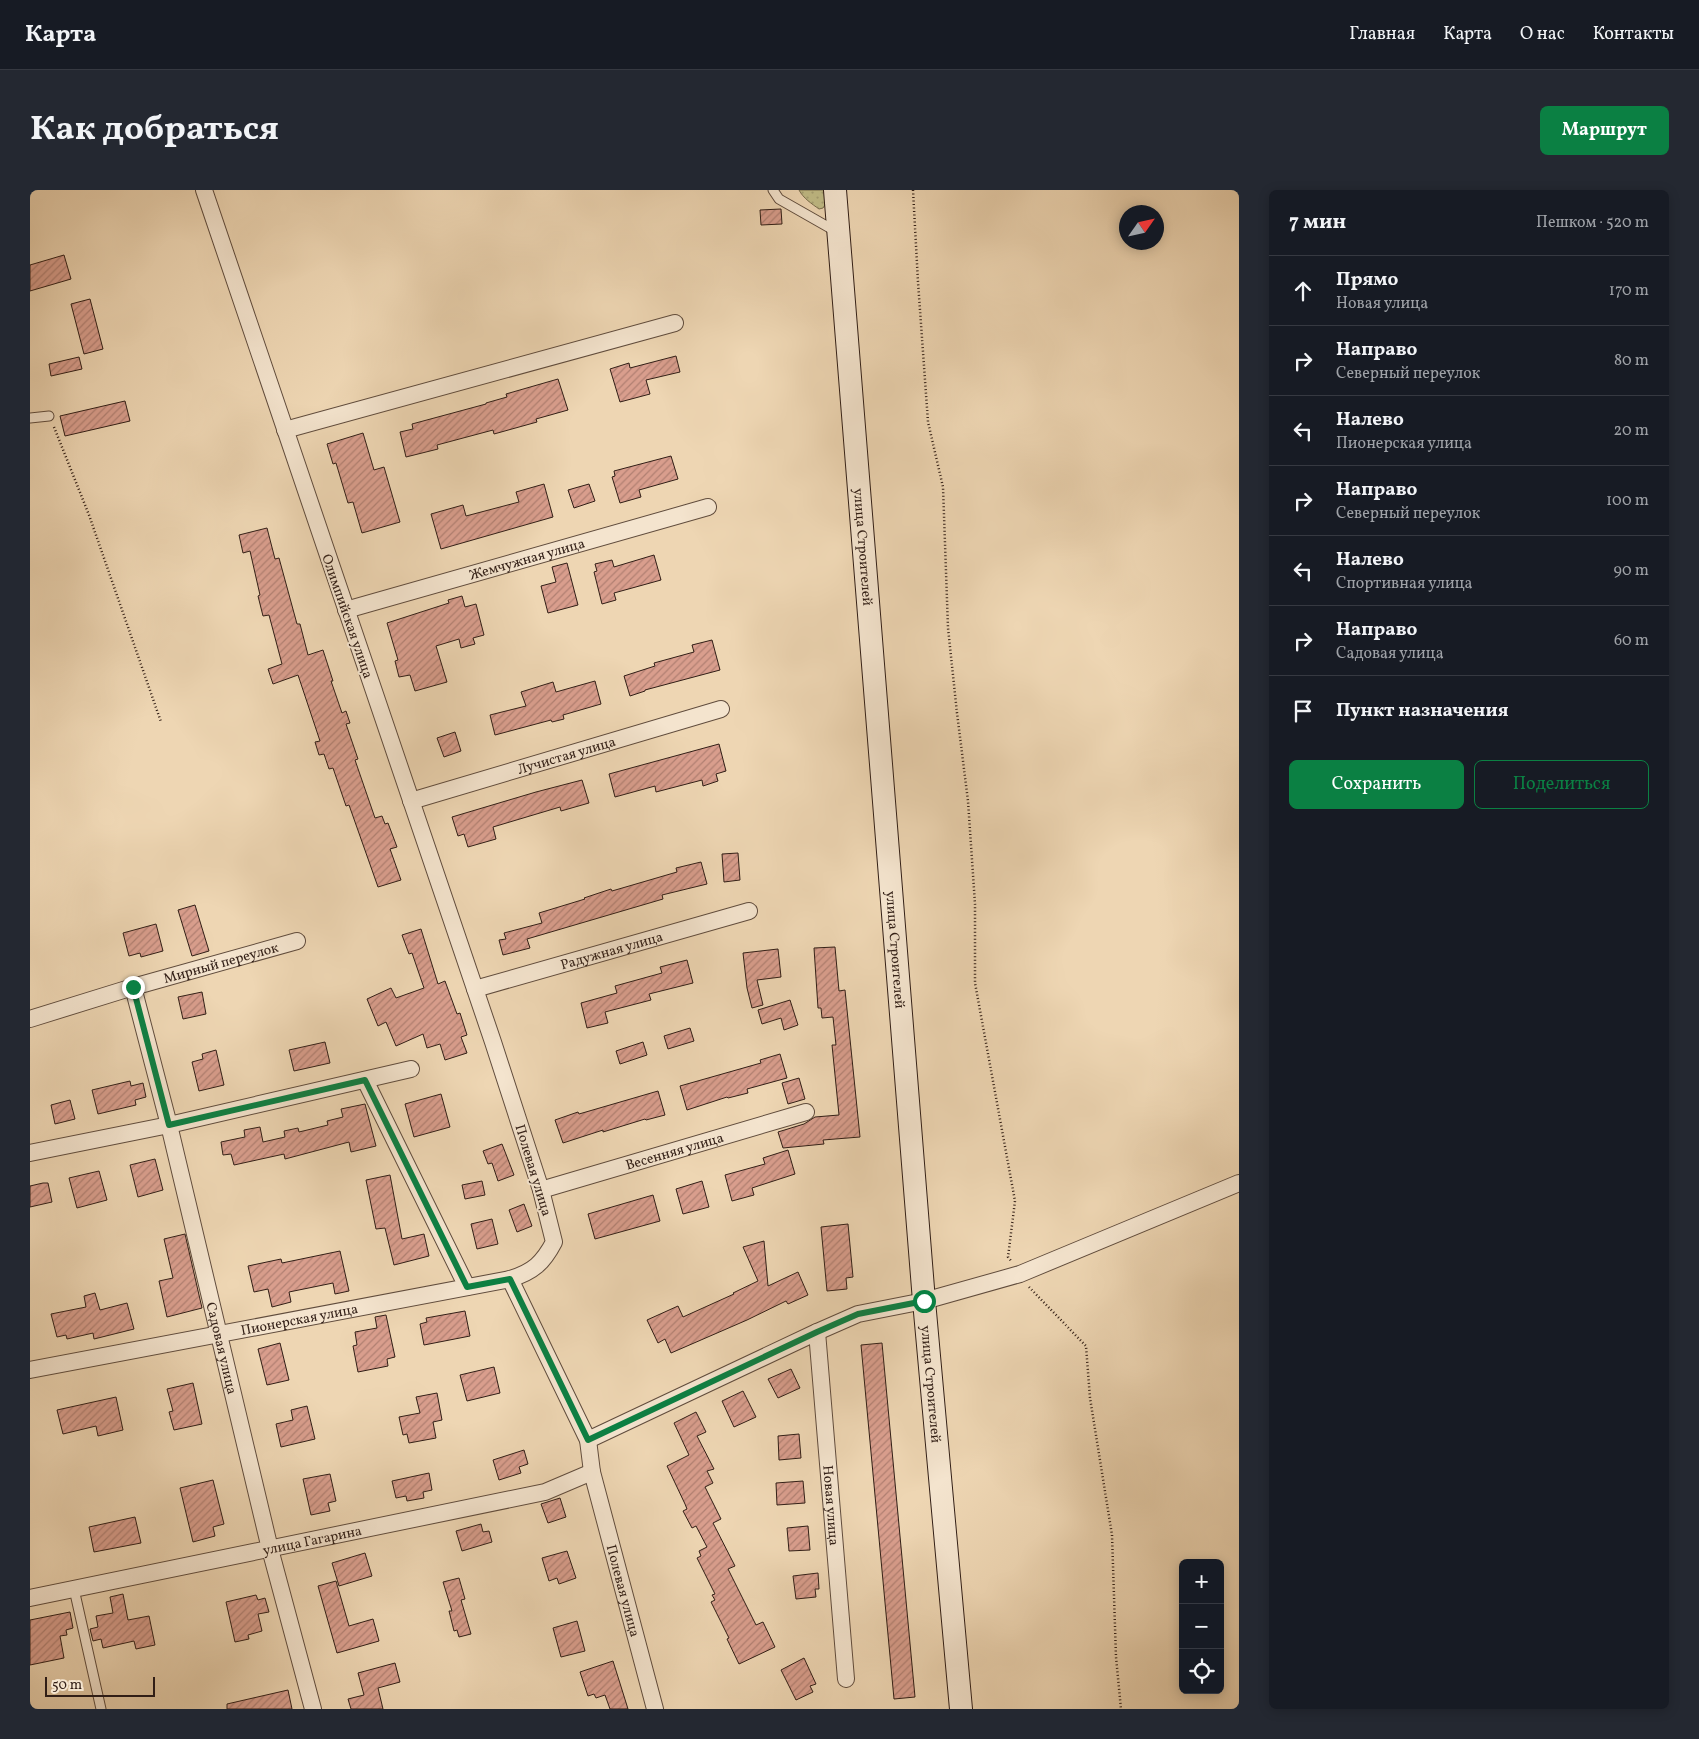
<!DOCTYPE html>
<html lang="ru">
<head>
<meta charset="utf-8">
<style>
  :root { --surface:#171b24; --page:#242831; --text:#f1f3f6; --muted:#9ea1a6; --line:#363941; --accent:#0b8043 }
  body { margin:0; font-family:Vollkorn,serif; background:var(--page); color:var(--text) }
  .controls { position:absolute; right:15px; bottom:15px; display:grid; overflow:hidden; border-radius:8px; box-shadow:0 2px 12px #0003 }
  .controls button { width:45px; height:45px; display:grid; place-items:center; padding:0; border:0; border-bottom:1px solid var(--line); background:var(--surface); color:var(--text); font:25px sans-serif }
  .compass { position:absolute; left:1089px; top:15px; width:45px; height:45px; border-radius:50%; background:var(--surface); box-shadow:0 2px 12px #0003; rotate:56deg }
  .scale { position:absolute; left:15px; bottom:12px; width:110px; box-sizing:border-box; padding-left:5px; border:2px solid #311e16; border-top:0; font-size:14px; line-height:18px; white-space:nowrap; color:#311e16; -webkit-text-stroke:4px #f4e4ce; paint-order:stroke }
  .stop { position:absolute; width:15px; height:15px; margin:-11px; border:4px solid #0b8043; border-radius:50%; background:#fff }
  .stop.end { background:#0b8043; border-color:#fff; box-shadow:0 1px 5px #0008 }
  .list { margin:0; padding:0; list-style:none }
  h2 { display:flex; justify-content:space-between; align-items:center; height:65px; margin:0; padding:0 20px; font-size:21px }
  h2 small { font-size:16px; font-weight:400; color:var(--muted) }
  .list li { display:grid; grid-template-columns:32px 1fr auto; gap:15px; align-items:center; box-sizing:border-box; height:70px; padding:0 20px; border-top:1px solid var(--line) }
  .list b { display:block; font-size:19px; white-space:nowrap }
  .list p { margin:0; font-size:16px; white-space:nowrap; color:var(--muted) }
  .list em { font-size:16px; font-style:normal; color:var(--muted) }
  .actions { display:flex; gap:10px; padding:15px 20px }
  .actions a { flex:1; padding:11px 0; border:1px solid var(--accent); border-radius:8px; text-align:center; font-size:18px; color:var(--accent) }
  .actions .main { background:var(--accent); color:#fff }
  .icon { flex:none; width:28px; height:28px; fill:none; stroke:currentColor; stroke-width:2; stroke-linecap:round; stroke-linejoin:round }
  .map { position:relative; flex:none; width:1209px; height:1519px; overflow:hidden; border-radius:8px }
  header { display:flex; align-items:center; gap:30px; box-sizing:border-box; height:70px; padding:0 25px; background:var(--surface); border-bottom:1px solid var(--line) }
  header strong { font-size:24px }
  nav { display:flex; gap:28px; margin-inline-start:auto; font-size:18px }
  .intro { display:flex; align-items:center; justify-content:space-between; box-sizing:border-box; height:120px; padding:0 30px }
  h1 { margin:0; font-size:35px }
  .button { padding:12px 22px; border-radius:8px; background:var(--accent); color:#fff; font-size:18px; font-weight:700 }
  main { display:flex; gap:30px; padding:0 30px }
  aside { flex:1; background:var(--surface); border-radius:8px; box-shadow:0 2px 12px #0003 }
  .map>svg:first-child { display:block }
</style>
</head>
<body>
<header>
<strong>Карта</strong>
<nav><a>Главная</a><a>Карта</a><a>О нас</a><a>Контакты</a></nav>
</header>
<div class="intro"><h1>Как добраться</h1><a class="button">Маршрут</a></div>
<main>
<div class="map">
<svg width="1209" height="1519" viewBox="0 0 1209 1519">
  <defs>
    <pattern id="grass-dots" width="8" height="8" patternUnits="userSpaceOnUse" patternTransform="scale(1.25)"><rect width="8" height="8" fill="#c1bc87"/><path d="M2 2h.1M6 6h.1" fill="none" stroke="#a6a174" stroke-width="1.8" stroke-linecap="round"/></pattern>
    <pattern id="building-hatch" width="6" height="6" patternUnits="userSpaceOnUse" patternTransform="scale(1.25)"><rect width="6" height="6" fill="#d99e8d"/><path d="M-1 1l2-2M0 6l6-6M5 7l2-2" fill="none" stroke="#b18072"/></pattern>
  </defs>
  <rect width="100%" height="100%" fill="#eed6b3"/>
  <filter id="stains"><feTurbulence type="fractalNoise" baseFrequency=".004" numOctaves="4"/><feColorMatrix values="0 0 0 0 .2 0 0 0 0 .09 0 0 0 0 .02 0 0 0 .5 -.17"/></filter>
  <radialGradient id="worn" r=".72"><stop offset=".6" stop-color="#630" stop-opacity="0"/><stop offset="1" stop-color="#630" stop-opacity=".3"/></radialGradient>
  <path fill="url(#grass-dots)" stroke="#796d4e" d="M 769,0 L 794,0 L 795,15 L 793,18 L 789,19 C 782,14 773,8 769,0 Z"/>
  <path fill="url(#building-hatch)" stroke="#311e16" d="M 751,19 L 752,34 L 731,35 L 730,20 Z
    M 34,65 L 41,89 L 0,101 L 0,75 Z
    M 60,109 L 73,159 L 54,164 L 41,114 Z
    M 646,166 L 650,182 L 616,190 L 620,204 L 590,212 L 580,179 L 599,173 L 600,178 Z
    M 49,167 L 52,179 L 21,186 L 19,174 Z
    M 528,189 L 538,220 L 506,229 L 507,232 L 464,244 L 463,240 L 407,255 L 408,259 L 376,267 L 370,242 L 383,239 L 382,234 L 456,214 L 456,213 L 477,207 L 476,204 Z
    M 95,211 L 100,231 L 35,246 L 30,226 Z
    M 333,243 L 344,280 L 354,277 L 370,332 L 332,343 L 323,312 L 318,313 L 306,273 L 303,274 L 297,254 Z
    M 641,266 L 648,289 L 609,300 L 611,307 L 590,313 L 582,287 L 585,286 L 584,281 Z
    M 514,294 L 523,327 L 411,359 L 401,324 L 433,315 L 436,326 L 489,312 L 486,302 Z
    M 559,294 L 565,311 L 544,318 L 538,300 Z
    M 237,338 L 245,369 L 249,368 L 267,434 L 270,434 L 278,465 L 293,460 L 303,491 L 301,491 L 312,523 L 316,521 L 320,533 L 316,534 L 328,569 L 325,570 L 345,628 L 352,626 L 355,634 L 358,633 L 367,657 L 360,659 L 371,690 L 348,697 L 319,615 L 316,616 L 303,578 L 299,579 L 294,564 L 289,565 L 285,552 L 290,551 L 268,485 L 243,494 L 238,479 L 252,474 L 239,425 L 233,426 L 228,406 L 230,405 L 220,361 L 213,363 L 209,345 Z
    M 624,365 L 631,390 L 584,403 L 586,410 L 572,414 L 564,382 L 567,381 L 565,374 L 582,370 L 584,377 Z
    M 537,373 L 548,415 L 518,423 L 511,396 L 526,392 L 522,377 Z
    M 432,406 L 435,417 L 446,414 L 454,445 L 443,448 L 445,454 L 431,458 L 429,449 L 406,456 L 417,492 L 385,501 L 380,485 L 369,487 L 365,471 L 368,470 L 357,433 L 419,413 L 418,410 Z
    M 682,450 L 690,480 L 615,500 L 615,501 L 600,506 L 594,486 L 625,476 L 624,473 L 664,462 L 662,455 Z
    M 565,491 L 571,514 L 533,525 L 534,529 L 522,532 L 521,530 L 465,545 L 460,525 L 496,516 L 491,502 L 523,492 L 526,502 Z
    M 425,542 L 431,561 L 414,567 L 407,548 Z
    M 689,554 L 696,581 L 686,584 L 688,591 L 673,596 L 672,590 L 626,602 L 625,596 L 585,607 L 579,584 Z
    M 552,590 L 559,613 L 531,621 L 530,617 L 463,637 L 466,649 L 438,657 L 434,644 L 428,646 L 422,627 L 506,602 Z
    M 708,663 L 710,690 L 694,692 L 692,664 Z
    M 671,672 L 677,694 L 632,705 L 633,709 L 497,749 L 500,758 L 473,765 L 469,750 L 476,749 L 474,743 L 512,733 L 509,723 L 555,709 L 554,708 L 581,699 L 582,701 L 647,682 L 646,678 Z
    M 165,715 L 179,761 L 162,766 L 148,720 Z
    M 126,734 L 133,761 L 111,767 L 110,763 L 99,766 L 93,743 Z
    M 391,739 L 408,794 L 415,791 L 427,824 L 430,823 L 437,845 L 431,847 L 437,863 L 415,870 L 410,854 L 397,858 L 393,844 L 366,856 L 356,832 L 348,836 L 337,809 L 361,798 L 366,808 L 394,798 L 382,763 L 379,764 L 372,745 Z
    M 805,757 L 809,801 L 815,800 L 830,947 L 793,950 L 794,954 L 753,958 L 748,942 L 774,934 L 785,927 L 809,925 L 802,855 L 806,855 L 803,827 L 792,828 L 791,818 L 788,818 L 784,758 Z
    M 748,759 L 751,787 L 727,790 L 733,815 L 722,818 L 717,798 L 713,763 Z
    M 657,770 L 663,793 L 619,804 L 621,810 L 575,822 L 578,833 L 557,838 L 551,813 L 587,803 L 585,796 L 632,783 L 630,777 Z
    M 172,802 L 176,824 L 153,829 L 148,807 Z
    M 760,810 L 768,835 L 754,840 L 751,828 L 732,834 L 728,820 Z
    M 660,838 L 664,851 L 638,859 L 634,846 Z
    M 295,852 L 300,873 L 264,881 L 259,860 Z
    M 613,852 L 617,865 L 590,874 L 586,861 Z
    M 186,860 L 194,895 L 169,901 L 162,872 L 173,869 L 172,864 Z
    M 750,864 L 757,888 L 717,899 L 718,903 L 698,908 L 697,907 L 657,920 L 650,896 L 731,873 L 730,870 Z
    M 769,888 L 775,909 L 758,914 L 752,893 Z
    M 100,891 L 101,896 L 113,893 L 116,907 L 105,910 L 106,915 L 68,924 L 62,900 Z
    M 628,901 L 635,925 L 616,930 L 615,929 L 573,942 L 573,940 L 533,953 L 525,930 L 548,922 L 549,924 Z
    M 411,904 L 420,937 L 384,947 L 375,914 Z
    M 40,910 L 45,929 L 25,934 L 21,915 Z
    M 335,914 L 346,956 L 321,962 L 319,952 L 255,969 L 254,964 L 204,975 L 201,964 L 193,965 L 191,952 L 215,947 L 214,940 L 230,937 L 233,952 L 255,947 L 254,941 L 268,938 L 269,942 L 298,935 L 297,931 L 313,927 L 311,919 Z
    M 472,954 L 484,985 L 468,991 L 462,973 L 458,974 L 453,961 Z
    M 758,960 L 765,984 L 722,998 L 724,1005 L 702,1011 L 695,985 L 735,974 L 733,968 Z
    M 125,969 L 133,1000 L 108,1007 L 100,975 Z
    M 69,981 L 77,1010 L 47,1018 L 39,988 Z
    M 360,985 L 372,1049 L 394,1044 L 399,1066 L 364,1075 L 355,1038 L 346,1039 L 336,990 Z
    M 452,991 L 455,1005 L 435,1009 L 432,995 Z
    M 672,991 L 679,1017 L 653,1024 L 646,999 Z
    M 13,993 L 18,993 L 22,1012 L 0,1017 L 0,996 Z
    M 623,1005 L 630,1031 L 565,1049 L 558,1024 Z
    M 494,1014 L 502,1036 L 487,1042 L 479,1020 Z
    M 462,1029 L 468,1054 L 447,1059 L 441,1034 Z
    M 818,1034 L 823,1087 L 816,1088 L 817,1099 L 797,1101 L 791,1037 Z
    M 155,1044 L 172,1118 L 137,1127 L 129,1091 L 143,1088 L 134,1049 Z
    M 734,1051 L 738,1096 L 768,1082 L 778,1105 L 758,1114 L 756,1111 L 717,1130 L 641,1163 L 635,1149 L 628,1153 L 617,1130 L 648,1116 L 653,1127 L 704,1104 L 703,1103 L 728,1091 L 713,1057 Z
    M 310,1061 L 319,1101 L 305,1104 L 303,1093 L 259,1102 L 261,1112 L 242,1117 L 238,1099 L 224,1102 L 218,1076 L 251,1069 L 252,1073 Z
    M 65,1103 L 70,1120 L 97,1113 L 104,1139 L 64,1149 L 63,1143 L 37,1149 L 36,1145 L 27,1147 L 21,1124 L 56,1117 L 54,1106 Z
    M 435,1121 L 440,1146 L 394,1155 L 390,1134 L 397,1132 L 396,1128 Z
    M 356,1125 L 365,1167 L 357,1169 L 358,1176 L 328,1182 L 323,1156 L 327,1155 L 325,1142 L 347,1138 L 345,1127 Z
    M 250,1153 L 259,1190 L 237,1195 L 228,1159 Z
    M 852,1153 L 885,1507 L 864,1509 L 831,1155 Z
    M 464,1177 L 470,1203 L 437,1211 L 430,1185 Z
    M 761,1179 L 770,1198 L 748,1208 L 738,1189 Z
    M 163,1193 L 172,1234 L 144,1240 L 139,1222 L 143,1221 L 137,1199 Z
    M 713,1201 L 726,1227 L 704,1237 L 692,1211 Z
    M 407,1203 L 412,1230 L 403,1232 L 406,1248 L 379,1253 L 377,1244 L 373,1245 L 369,1227 L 390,1223 L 386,1207 Z
    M 86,1207 L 93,1240 L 68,1246 L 66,1236 L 33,1244 L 27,1220 Z
    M 277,1216 L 285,1249 L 251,1257 L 246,1234 L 263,1230 L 261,1220 Z
    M 666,1222 L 676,1242 L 667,1246 L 684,1279 L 677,1281 L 683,1293 L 675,1297 L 691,1329 L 683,1333 L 705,1376 L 698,1379 L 726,1435 L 733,1432 L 745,1457 L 709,1474 L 697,1449 L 699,1448 L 681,1412 L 685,1410 L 682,1405 L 685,1404 L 667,1368 L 671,1366 L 669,1361 L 677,1357 L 666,1336 L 662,1338 L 653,1321 L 657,1319 L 655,1314 L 637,1276 L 659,1265 L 644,1233 Z
    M 769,1244 L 771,1268 L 749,1270 L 748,1246 Z
    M 494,1260 L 498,1274 L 489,1277 L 491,1283 L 469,1290 L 463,1270 Z
    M 399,1283 L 402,1300 L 393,1302 L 394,1308 L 377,1311 L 376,1306 L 366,1308 L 362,1291 Z
    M 300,1284 L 306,1311 L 298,1313 L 300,1321 L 281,1325 L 273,1289 Z
    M 183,1290 L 194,1334 L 183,1337 L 185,1346 L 163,1352 L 150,1298 Z
    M 773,1291 L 775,1313 L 747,1315 L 746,1293 Z
    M 530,1308 L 536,1327 L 518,1333 L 511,1314 Z
    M 105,1327 L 111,1353 L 64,1362 L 59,1337 Z
    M 451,1334 L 453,1342 L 459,1341 L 462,1352 L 432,1361 L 426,1341 Z
    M 778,1336 L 780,1360 L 759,1361 L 757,1338 Z
    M 537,1361 L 546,1388 L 529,1394 L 527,1388 L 519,1391 L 512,1368 Z
    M 335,1363 L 342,1386 L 309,1396 L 302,1373 Z
    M 788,1383 L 789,1399 L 785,1399 L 786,1407 L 766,1409 L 763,1386 Z
    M 429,1388 L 435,1409 L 431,1410 L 441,1444 L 429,1447 L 427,1440 L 424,1441 L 419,1421 L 422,1421 L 413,1392 Z
    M 306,1391 L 319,1436 L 343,1429 L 349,1451 L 307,1463 L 288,1396 Z
    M 93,1404 L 98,1430 L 119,1426 L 125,1455 L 106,1459 L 104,1451 L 73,1458 L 71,1449 L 63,1451 L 60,1439 L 68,1437 L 66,1426 L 83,1423 L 80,1407 Z
    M 226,1405 L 228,1410 L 235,1408 L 239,1422 L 228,1424 L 232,1441 L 218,1445 L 219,1449 L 205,1452 L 196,1412 Z
    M 40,1422 L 43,1438 L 36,1440 L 37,1445 L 30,1446 L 34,1468 L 0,1475 L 0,1430 Z
    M 547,1431 L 555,1461 L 531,1467 L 523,1438 Z
    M 774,1468 L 786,1494 L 780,1496 L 783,1502 L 766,1510 L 751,1480 Z
    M 583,1471 L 598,1519 L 580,1519 L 575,1505 L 566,1508 L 564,1504 L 558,1506 L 550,1482 Z
    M 365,1473 L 370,1492 L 348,1498 L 353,1519 L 321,1519 L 318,1509 L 334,1505 L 328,1483 Z
    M 258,1500 L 262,1519 L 197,1519 L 197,1514 Z"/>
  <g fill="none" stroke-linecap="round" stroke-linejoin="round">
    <defs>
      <path id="service" d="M 743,0 L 749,9 L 807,42
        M 0,228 L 19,226
        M 44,1399 L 71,1519"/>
      <g id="minor">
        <path d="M 255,240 L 645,133"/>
        <path id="s1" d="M 316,420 L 678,317"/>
        <path id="s2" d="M 381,611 L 691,519"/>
        <path id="s3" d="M 103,797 L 139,935 L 240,1359 L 283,1519"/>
        <path id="s4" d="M 445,799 L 719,721"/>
        <path id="s5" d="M 0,829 L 103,797 L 267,751"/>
        <path d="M 335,890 L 437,1097"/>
        <path d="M 0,963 L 139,935 L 381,879"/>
        <path id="s6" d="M 511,1000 L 776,922"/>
        <path id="s7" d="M 480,1089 L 558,1250 L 562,1282 L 625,1519"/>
        <path id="s8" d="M 787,1142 L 816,1489"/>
        <path id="s9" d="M 0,1180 L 480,1089 C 503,1082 513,1073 524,1052 L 511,1000 L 463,852 L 174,0"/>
        <path d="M 558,1250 L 787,1142 L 828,1124 L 894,1111 L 990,1084 L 1209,993"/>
        <path id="s10" d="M 0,1408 L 515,1302 L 562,1282"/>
      </g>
      <g id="secondary">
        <path id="s11" d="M 805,0 L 894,1111 L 931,1519"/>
      </g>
    </defs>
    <use href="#service" stroke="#604c3d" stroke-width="11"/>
    <use href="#minor" stroke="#604c3d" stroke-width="18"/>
    <use href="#secondary" stroke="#311e16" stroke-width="24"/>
    <path stroke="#311e16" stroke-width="2.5" stroke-dasharray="1 2.5" stroke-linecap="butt" d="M 883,0 L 888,92 L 898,232 L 913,297 L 918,438 L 927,523 L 938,611 L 945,714 L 945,793 L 985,1011 L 978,1067 L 982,1072
      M 24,237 L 59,325 L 131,532
      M 999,1097 L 1056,1156 L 1060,1208 L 1082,1345 L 1086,1467 L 1091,1519"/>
    <use href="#service" stroke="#f4e4ce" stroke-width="9"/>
    <use href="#minor" stroke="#f4e4ce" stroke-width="16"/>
    <use href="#secondary" stroke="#f4e4ce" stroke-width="22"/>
  </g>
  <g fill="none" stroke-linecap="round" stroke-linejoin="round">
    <path stroke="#0b8043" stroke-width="6" d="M 103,797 L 139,935 L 335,890 L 437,1097 L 480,1089 L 558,1250 L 787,1142 L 828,1124 L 894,1111"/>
  </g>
  <g text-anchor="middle" stroke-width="4" stroke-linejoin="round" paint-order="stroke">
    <g font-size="14" fill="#311e16" stroke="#f4e4ce">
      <text dy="5" stroke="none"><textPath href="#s11" startOffset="358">улица Строителей</textPath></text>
      <text dy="5" stroke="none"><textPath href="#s1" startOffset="188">Жемчужная улица</textPath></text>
      <text transform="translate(318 426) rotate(71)" y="5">Олимпийская улица</text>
      <text dy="5" stroke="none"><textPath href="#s2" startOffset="162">Лучистая улица</textPath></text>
      <text dy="5" stroke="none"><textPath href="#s4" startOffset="142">Радужная улица</textPath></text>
      <text dy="5" stroke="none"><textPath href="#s11" startOffset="762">улица Строителей</textPath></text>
      <text dy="5" stroke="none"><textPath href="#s5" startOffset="199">Мирный переулок</textPath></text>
      <text dy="5" stroke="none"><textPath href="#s6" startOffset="139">Весенняя улица</textPath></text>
      <text transform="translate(504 980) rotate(73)" y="5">Полевая улица</text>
      <text dy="5" stroke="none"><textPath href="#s9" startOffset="274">Пионерская улица</textPath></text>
      <text dy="5" stroke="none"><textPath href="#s3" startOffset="372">Садовая улица</textPath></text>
      <text dy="5" stroke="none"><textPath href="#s11" startOffset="1198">улица Строителей</textPath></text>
      <text dy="5" stroke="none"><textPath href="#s8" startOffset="174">Новая улица</textPath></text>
      <text dy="5" stroke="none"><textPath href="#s10" startOffset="288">улица Гагарина</textPath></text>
      <text dy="5" stroke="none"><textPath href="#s7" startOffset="334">Полевая улица</textPath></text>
    </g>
  </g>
  <rect width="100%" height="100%" filter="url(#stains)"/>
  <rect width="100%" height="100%" fill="url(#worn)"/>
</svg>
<div class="controls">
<button>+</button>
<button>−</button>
<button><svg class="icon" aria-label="locate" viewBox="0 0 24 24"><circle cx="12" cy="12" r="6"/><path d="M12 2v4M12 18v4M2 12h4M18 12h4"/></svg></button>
</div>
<svg class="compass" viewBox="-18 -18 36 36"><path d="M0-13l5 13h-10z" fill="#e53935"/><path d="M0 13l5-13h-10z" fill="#9ea1a6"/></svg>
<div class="scale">50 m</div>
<div class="stop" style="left:894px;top:1111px"></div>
<div class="stop end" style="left:103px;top:797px"></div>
</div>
<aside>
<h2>7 мин<small>Пешком · 520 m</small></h2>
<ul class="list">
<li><svg class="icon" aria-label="ahead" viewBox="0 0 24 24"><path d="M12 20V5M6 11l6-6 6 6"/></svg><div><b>Прямо</b><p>Новая улица</p></div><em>170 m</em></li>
<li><svg class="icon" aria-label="right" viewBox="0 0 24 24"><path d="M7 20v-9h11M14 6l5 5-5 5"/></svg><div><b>Направо</b><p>Северный переулок</p></div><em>80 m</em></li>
<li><svg class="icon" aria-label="left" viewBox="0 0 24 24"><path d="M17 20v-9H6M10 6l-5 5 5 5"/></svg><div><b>Налево</b><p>Пионерская улица</p></div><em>20 m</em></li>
<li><svg class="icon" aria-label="right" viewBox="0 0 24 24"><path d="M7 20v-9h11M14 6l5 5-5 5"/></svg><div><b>Направо</b><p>Северный переулок</p></div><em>100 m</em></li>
<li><svg class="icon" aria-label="left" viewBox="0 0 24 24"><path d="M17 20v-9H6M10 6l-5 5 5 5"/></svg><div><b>Налево</b><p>Спортивная улица</p></div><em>90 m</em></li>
<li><svg class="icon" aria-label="right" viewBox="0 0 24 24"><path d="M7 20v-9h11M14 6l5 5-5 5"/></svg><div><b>Направо</b><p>Садовая улица</p></div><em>60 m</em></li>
<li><svg class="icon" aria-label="arrive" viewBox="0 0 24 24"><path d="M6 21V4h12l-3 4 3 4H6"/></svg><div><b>Пункт назначения</b></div></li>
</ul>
<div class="actions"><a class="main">Сохранить</a><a>Поделиться</a></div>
</aside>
</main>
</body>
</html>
